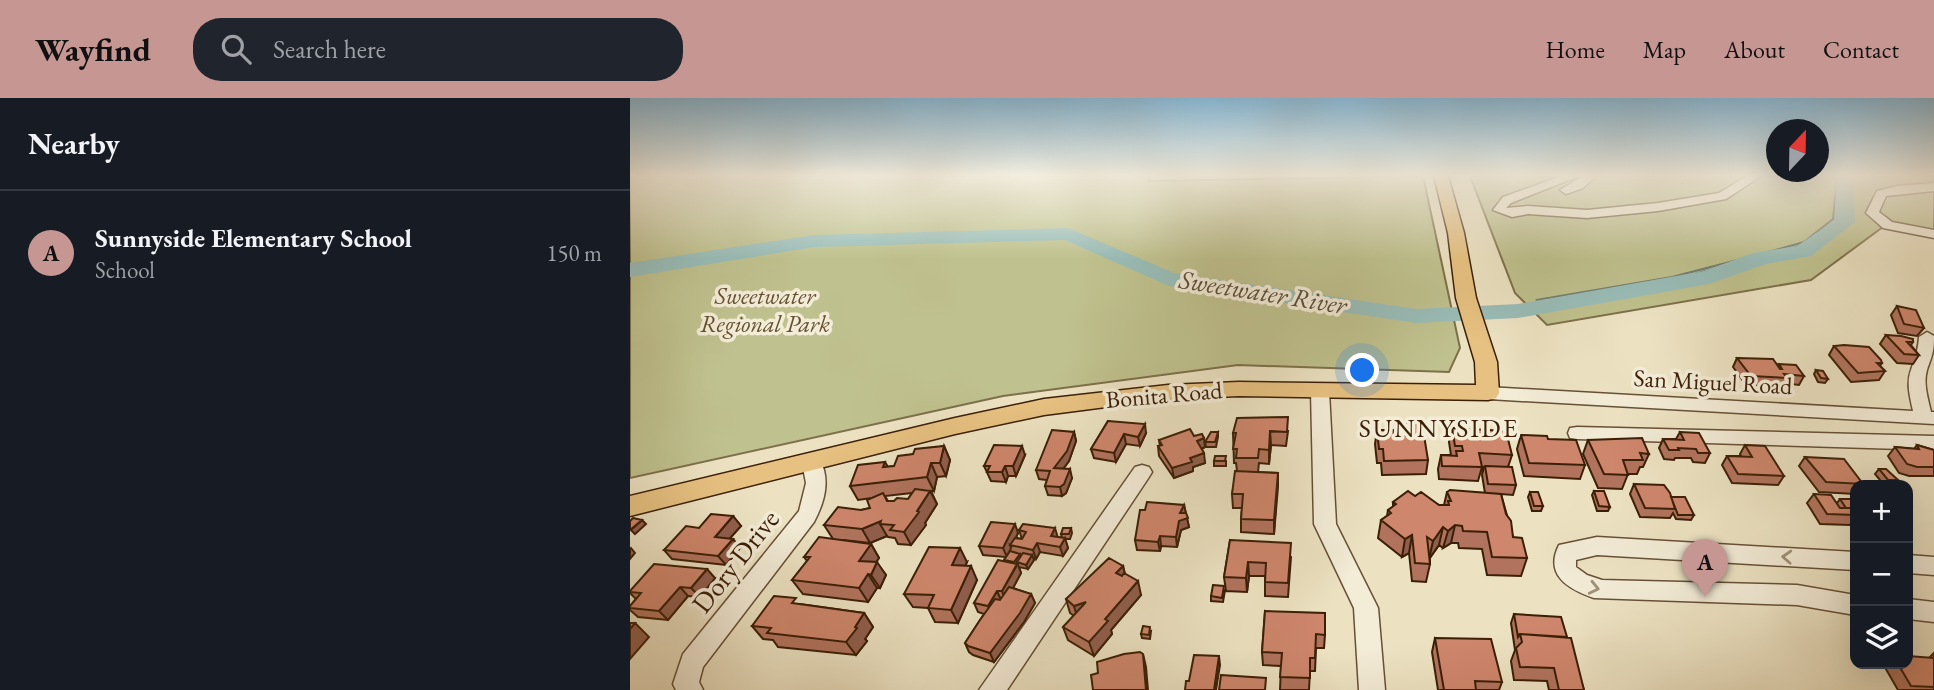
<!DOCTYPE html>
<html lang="en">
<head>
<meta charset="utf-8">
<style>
  :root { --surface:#171b24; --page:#20242c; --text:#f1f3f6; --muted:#9ea1a6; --line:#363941; --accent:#c59692 }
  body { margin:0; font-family:"EB Garamond",serif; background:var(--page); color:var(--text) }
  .controls { position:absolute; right:21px; bottom:21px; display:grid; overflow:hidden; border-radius:14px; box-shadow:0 7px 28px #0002 }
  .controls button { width:63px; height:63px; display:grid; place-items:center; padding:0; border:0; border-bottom:2px solid var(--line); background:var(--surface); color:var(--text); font:35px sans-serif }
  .compass { position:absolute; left:1136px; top:21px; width:63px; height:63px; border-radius:50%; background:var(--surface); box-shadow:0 7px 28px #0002; rotate:22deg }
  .you { position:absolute; left:733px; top:273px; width:24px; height:24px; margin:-18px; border:5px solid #fff; border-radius:50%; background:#1a73e8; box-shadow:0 0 0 10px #1a73e833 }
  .badge { display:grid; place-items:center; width:46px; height:46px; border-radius:50%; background:var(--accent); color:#111; font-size:23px; font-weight:700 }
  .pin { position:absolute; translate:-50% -58px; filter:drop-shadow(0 2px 4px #0008) }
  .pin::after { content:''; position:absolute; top:37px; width:24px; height:21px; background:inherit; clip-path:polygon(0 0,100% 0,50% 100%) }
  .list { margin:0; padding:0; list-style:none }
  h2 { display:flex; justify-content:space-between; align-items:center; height:91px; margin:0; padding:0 28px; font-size:30px }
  h2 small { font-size:23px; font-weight:400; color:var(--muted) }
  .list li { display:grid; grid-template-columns:46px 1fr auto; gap:21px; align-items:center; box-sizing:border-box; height:126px; padding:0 28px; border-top:2px solid var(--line) }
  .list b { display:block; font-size:26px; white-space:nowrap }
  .list p { margin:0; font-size:23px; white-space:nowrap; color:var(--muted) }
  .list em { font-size:23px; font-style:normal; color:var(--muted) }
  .icon { flex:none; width:38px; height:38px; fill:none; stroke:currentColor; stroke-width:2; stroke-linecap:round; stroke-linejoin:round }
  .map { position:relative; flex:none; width:1304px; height:592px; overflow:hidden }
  header { display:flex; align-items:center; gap:42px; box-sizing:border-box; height:98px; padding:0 35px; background:var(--accent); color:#111 }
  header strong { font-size:33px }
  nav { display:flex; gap:38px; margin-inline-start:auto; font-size:24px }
  .search { width:490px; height:63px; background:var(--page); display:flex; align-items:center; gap:18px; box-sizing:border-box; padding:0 24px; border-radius:28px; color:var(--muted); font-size:26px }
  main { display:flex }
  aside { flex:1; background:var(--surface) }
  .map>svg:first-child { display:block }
</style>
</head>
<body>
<header>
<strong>Wayfind</strong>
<div class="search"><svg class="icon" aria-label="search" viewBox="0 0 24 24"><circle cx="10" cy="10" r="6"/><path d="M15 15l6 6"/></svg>Search here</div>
<nav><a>Home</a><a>Map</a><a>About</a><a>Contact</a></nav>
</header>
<main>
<aside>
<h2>Nearby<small></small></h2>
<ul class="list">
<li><span class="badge">A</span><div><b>Sunnyside Elementary School</b><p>School</p></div><em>150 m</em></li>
</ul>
</aside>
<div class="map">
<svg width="1304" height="592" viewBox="0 0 1304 592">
  <rect width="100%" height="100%" fill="#ece2c2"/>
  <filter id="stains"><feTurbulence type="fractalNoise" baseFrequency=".00286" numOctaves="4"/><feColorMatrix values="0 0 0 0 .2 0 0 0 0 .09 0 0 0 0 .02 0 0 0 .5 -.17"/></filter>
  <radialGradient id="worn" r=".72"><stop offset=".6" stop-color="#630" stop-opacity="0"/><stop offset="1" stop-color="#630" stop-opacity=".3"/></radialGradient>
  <path fill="#bfc18e" stroke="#7d704a" stroke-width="2" d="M 0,78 L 520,78 L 519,83 L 793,78 L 830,250 L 819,274 L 608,267 L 373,298 L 0,380 Z
    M 840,78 L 1304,78 L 1304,134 L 1257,126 L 1181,182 L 917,227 L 885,195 Z"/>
  <path fill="#99bdb8" stroke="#737e71" stroke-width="2" d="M 1207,78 L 1212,78 L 1210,122 L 1177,146 L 1038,183 L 911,206 L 907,202 L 1042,179 L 1142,153 L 1174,144 L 1203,121 Z"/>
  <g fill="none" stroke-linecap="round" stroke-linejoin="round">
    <path fill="#99bdb8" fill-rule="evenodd" d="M 1206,78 L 1224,78 L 1225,124 L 1181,158 L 1136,166 L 1079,186 L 888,220 L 786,225 L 539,188 L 435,142 L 184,149 L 0,179 L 0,165 L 184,137 L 438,130 L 544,175 L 786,211 L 888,206 L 1074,173 L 1123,155 L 1167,148 L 1205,122 Z"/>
    <defs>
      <path id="minor" d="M 932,78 L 949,78 L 881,105 L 876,110 L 898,108 L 957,112 L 1028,105 L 1089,95 L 1117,78 L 1131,78 L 1096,101 L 1028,113 L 957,120 L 898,116 L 882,119 L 863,112 L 873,99 Z
        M 953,78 L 966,78 L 953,90 L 936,96 L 930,92 Z
        M 1304,85 L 1304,93 L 1256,98 L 1249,114 L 1262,124 L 1304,132 L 1304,140 L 1253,130 L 1236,115 L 1247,93 L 1267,88 Z
        M 1297,234 L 1304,238 C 1304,255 1302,257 1297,272 C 1293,286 1298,300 1301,314 L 1304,314 L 1304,326 L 858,301 L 849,295 L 858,289 L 1283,313 C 1280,299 1276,285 1281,272 C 1285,260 1288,253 1289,239 Z
        M 690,287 L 699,293 L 706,426 L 748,510 L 755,592 L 729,592 L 724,510 L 684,426 L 681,293 Z
        M 947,329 L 1304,338 L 1304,352 L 947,341 L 940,340 L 938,335 L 940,330 Z
        M 182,358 L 189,360 C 201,381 195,403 184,424 L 73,569 L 69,584 L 73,592 L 46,592 L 43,586 L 53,556 L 169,413 L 176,385 L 172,365 L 175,360 Z
        M 512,367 L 519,369 L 522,374 L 519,379 L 377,592 L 349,592 L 505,369 Z
        M 967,439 L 1225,454 L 1225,472 L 967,457 L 946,462 L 946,469 L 957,477 L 972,482 L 1167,487 L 1225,497 L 1225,517 L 1167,507 L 964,500 C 938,491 914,477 929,447 Z
        M 1278,457 L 1304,459 L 1304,477 L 1278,475 Z
        M 1278,501 L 1304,504 L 1304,524 L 1278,521 Z"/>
      <path id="major" d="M 804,78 L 818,78 L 834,135 L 846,200 L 867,264 L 869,295 L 866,300 L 858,302 L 609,298 L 538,301 L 414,317 L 325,336 L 0,418 L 0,398 L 325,320 L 414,301 L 538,287 L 609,284 L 846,287 L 845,264 L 826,200 L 818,135 Z"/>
    </defs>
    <use href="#minor" stroke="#675036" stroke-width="3"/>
    <use href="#major" stroke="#3b1f07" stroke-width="3"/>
    <use href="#minor" fill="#f3ecd7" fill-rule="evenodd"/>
    <use href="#major" fill="#e6c181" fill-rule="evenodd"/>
  </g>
  <path fill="#b1735d" stroke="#3b1f07" stroke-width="2" fill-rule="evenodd" d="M 1267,208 L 1294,230 L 1287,238 L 1268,235 L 1261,217 Z
    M 1256,237 L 1283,244 L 1281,247 L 1289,257 L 1283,266 L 1267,265 L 1250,246 Z
    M 1204,248 L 1252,265 L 1250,268 L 1255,273 L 1249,282 L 1221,284 L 1199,257 Z
    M 1107,260 L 1148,268 L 1149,266 L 1174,278 L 1169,287 L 1153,285 L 1151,289 L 1116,287 L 1103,269 Z
    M 1186,272 L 1198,281 L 1195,285 L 1188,284 L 1184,276 Z
    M 478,323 L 516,335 L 510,348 L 496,346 L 486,364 L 464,360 L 461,351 Z
    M 776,325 L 798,362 L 796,376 L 752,377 L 751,365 L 747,365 L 745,346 L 747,332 L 764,337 L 774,338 Z
    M 822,330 L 882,357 L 878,369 L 886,387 L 883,397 L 871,396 L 883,439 L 897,460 L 891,478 L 857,477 L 852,451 L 829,450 L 828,445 L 821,445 L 813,450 L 809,447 L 800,460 L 800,466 L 796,484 L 782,483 L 779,455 L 772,459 L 748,440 L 751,422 L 757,418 L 758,412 L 763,409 L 763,404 L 785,398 L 809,407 L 814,407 L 817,394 L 855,395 L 852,377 L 854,369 L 852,369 L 848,383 L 809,381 L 808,371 L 811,357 L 821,357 L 819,344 Z
    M 658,333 L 656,348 L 641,347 L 639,366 L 629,365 L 628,374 L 648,375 L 644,436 L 611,434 L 611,421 L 612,410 L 603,410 L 602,396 L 607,373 L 606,365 L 604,365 L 603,335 Z
    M 444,334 L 446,343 L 439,363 L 433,371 L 442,380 L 436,395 L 432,398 L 418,397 L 415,388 L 417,382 L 409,381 L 406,372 Z
    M 588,334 L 588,339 L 586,349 L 576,349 L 575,344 Z
    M 1050,334 L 1080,355 L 1075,365 L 1063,364 L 1061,360 L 1045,360 L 1044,362 L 1034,361 L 1029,350 L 1033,341 L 1046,341 Z
    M 891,337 L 918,341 L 955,367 L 950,381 L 894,378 L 887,351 Z
    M 529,342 L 575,349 L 572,351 L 575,365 L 563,369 L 563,373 L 544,380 L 529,358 L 528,348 L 530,348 Z
    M 958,342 L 1019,356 L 1013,369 L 1010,369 L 1007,376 L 998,376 L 992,391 L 968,390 L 953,356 Z
    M 1115,347 L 1154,378 L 1148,387 L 1102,385 L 1092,367 L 1097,358 L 1111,358 L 1110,356 Z
    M 1287,347 L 1304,352 L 1304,378 L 1279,378 L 1269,375 L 1258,358 L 1265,349 L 1284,351 Z
    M 314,348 L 320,362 L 316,378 L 307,379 L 304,393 L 301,393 L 307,406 L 295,425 L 296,427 L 281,447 L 268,446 L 265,440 L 258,439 L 257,438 L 240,445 L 213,442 L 241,446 L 249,460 L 246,464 L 256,477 L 250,490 L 247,490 L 238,504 L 173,496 L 162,482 L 177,463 L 174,459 L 203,441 L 194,427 L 231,412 L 240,410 L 242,400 L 228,402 L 220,388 L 255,364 L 258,369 L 264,368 L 283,356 ZM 282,395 L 278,401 L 264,403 L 258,403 L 255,398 Z
    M 395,357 L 386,378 L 378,378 L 376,384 L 361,383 L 354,368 Z
    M 1175,359 L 1233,386 L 1232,387 L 1225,387 L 1225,396 L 1189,394 L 1169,368 Z
    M 584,363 L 596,363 L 596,368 L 584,368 Z
    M 1249,371 L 1268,382 L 1264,387 L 1254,387 L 1245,376 Z
    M 1004,386 L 1041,399 L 1064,417 L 1061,422 L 1046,421 L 1043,415 L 1040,420 L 1010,419 L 1000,396 Z
    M 964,393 L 980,409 L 978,413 L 967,413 L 962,397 Z
    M 900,394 L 913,408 L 911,413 L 902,413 L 898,399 Z
    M 1184,396 L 1207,405 L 1210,401 L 1225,401 L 1225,420 L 1220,427 L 1190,426 L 1177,405 Z
    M 554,407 L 559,429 L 551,432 L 547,449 L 531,448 L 530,453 L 507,452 L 505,442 L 515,412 Z
    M 103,418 L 111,428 L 100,440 L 103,441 L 110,450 L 96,467 L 42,461 L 34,452 L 69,430 Z
    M 441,430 L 442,435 L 440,441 L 435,441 L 438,450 L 433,458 L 410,454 L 406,461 L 403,460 L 404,462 L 398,471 L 389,469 L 391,475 L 383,490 L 401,496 L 405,505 L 394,524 L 364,564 L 343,557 L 339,554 L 335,545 L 354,516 L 348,514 L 344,505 L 375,464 L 374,462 L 376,459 L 353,457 L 349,448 L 388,435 L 386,440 L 392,441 L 389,432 L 432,440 L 431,436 Z
    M 600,442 L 661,459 L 658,499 L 635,498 L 635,478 L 619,478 L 617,494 L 596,493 L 594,479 Z
    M 337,464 L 335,468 L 347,482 L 328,525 L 305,524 L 298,510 L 283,509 L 274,496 Z
    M 493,468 L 495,476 L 511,497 L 481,532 L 482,536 L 464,558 L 438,542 L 433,529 L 444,518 L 440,515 L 436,501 Z
    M 85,480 L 70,499 L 58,498 L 38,522 L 8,519 L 0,512 L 0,508 L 6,501 L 0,495 L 0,493 Z
    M 595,492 L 593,504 L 581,503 L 581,498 Z
    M 170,506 L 234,515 L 243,529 L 235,541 L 237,543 L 226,557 L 148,549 L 143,542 L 133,541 L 122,528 Z
    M 635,513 L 695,537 L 694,550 L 686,550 L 685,573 L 680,573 L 679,592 L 650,592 L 651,568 L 633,567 L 632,554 Z
    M 884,516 L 937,539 L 954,592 L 919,592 L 917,583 L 884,582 L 881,563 L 885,552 L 881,525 Z
    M 521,533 L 520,541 L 512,540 L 511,536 Z
    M 805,540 L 872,584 L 869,592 L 808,592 L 802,554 Z
    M 1304,555 L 1304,592 L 1268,592 L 1253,566 L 1268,566 L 1300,560 L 1300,559 Z"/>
  <path fill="#905e4c" stroke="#3b1f07" stroke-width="2" d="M 515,326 L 516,335 L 510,348 L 508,339 Z
    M 640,333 L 641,347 L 639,366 L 639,352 Z
    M 444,334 L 446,343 L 439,363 L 427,379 L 424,370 Z
    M 494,336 L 496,346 L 486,364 L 484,355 Z
    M 574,340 L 575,349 L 568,352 L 567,343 Z
    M 314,348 L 320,362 L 316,378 L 310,365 Z
    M 392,348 L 395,357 L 386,378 L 383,368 Z
    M 574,355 L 575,365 L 563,369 L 563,373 L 544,380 L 542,370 L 560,360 Z
    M 301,365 L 307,379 L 304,393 L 297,379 Z
    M 375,368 L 378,378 L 376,384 L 372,374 Z
    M 440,371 L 442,380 L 436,395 L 432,398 L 430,389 Z
    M 648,375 L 648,389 L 644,436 L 644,422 Z
    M 300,393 L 307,406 L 295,425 L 296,427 L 281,447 L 274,434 Z
    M 554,407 L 559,429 L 551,432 L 547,449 L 546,439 L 550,415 Z
    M 103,418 L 111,428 L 93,448 L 85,439 Z
    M 12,422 L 16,426 L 5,436 L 1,432 Z
    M 251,423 L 250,426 L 257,438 L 240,445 L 232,431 Z
    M 385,426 L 388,435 L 382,448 L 380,447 L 381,450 L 377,459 L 373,450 Z
    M 825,427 L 821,445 L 813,450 L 818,433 Z
    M 813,429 L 809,447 L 799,461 L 803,443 Z
    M 425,430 L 428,440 L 421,438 Z
    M 782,437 L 779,455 L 772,459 L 775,441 Z
    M 530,438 L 531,448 L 530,453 L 528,444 Z
    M 435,440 L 438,450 L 433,458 L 430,449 Z
    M 103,441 L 110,450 L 96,467 L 88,458 Z
    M 407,445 L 410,454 L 406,461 L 403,452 Z
    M 241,446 L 249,460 L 237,477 L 229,463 Z
    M 1,450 L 5,455 L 0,461 L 0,451 Z
    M 330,450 L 337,464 L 329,481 L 322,467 Z
    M 390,456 L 392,461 L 387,464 L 391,475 L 376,503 L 372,493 L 386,469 L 384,464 Z
    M 402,457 L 404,462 L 398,471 L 396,467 Z
    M 247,464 L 256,477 L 250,490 L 241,477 Z
    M 618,464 L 619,478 L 617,494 L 616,480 Z
    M 341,468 L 347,482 L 328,525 L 321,512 Z
    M 493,468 L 496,481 L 486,475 Z
    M 77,471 L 85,480 L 70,499 L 61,490 Z
    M 238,476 L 247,490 L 238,504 L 229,490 Z
    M 508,483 L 511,497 L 481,532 L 482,536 L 464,558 L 459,544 L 475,521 Z
    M 50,489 L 58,498 L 38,522 L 29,513 Z
    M 367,493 L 371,502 L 362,518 L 358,508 Z
    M 401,496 L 405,505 L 394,524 L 364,564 L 360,555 Z
    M 456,504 L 448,522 L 444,508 Z
    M 234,515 L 243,529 L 235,541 L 237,543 L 226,557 L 216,544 Z
    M 5,525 L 19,539 L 0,561 L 0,531 Z
    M 513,556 L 516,569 L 518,592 L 516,592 Z
    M 589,558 L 590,567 L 586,592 L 584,592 Z"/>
  <path fill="#ce866c" stroke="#3b1f07" stroke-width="2" d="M 1267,208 L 1286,212 L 1294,230 L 1274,226 Z
    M 1256,237 L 1271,238 L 1283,241 L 1283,244 L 1277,244 L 1289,257 L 1274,256 Z
    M 1214,247 L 1239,249 L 1251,262 L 1252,265 L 1247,265 L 1255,273 L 1228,275 L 1204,248 Z
    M 1107,260 L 1143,261 L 1150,271 L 1152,271 L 1149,266 L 1166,267 L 1174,278 L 1154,276 L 1157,280 L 1121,278 Z
    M 1186,272 L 1193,273 L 1198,281 L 1191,280 Z
    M 658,319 L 657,334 L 640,333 L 639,352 L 629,351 L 628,360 L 606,360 L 607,351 L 603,351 L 606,335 L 603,335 L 607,320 Z
    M 478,323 L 515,326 L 508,339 L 494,336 L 484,355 L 461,351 Z
    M 776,325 L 792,325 L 798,362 L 754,363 L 753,351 L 749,351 L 747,332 L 763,332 L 764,337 L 778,338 Z
    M 822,330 L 876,333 L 882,357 L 849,355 L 852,369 L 812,368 L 811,357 L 827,358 L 826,353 L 833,353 L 832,348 L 825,348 Z
    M 560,331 L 564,338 L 572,336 L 574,340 L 567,343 L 574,355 L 560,360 L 562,364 L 542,370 L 528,348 L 532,347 L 529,342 Z
    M 422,332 L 444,334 L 437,353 L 424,370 L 440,371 L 434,386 L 430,389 L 415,388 L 420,373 L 406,372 Z
    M 581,334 L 588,334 L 585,344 L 575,344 Z
    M 1050,334 L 1069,335 L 1080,355 L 1068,355 L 1066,351 L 1048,350 L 1049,352 L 1039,352 L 1033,341 L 1054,342 Z
    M 891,337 L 917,338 L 918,341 L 946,342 L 955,367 L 899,365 Z
    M 1012,340 L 1019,356 L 1010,355 L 1013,362 L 993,362 L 998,377 L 974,376 L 958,342 Z
    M 364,347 L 392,348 L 383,368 L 375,368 L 372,374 L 357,374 L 360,368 L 354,368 Z
    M 1115,347 L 1135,348 L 1154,378 L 1108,376 L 1097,358 L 1122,359 Z
    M 1287,347 L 1304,352 L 1304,369 L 1287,369 L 1277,366 L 1265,349 L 1289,351 Z
    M 314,348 L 310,365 L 301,365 L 297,379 L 220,388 L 228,367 L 255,364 L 253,369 L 264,368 L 268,358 L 283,356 L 285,351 Z
    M 585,358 L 596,358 L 595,363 L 584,363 Z
    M 1175,359 L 1214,361 L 1233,386 L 1196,384 Z
    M 855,368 L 882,369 L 886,387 L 858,386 Z
    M 1249,371 L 1256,371 L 1268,382 L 1258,382 Z
    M 605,373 L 648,375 L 644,422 L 611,421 L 613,396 L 602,396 Z
    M 1004,386 L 1034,387 L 1040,395 L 1045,411 L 1015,410 Z
    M 285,391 L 300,393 L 287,413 L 289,414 L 274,434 L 260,432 L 264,427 L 250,426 L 251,423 L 232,431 L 194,427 L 208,409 L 231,412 L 240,410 L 237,402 L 253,395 L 257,403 L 264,403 L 267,400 L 278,401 Z
    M 820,392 L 871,396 L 876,416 L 881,423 L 883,439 L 892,440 L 897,460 L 862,459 L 857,434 L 833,433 L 832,428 L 825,427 L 818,433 L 813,429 L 803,443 L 797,439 L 800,466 L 785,465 L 782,437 L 775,441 L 751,422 L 761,415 L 758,412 L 766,406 L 763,404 L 778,393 L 785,398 L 791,394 L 809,407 L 819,407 L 818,403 L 821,403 L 817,394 Z
    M 964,393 L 974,393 L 980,409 L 969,408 Z
    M 900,394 L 908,394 L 913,408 L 904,408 Z
    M 1184,396 L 1201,397 L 1210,410 L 1223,410 L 1225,414 L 1225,417 L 1197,416 Z
    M 1041,399 L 1055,399 L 1064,417 L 1048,417 Z
    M 1210,401 L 1225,401 L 1225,414 L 1223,410 L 1216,410 Z
    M 517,404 L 554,407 L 550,415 L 556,415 L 558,420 L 549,423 L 546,439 L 530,438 L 528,444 L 505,442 L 510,412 L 515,412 Z
    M 81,416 L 103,418 L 85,439 L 103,441 L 88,458 L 34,452 L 56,428 L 69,430 Z
    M 3,420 L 12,422 L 0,432 L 0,423 Z
    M 361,424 L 385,426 L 373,450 L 349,448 Z
    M 393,426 L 425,430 L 421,438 L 435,440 L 430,449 L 407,445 L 403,452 L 380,447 L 385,440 L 392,441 L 396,434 L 389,432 Z
    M 433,430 L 441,430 L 439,436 L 431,436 Z
    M 189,439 L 241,446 L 229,463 L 247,464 L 241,477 L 238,476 L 229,490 L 162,482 L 180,459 L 174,459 Z
    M 600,442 L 661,445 L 658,485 L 635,484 L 636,465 L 618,464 L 616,480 L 594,479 Z
    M 299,449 L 330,450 L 322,467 L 341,468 L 321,512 L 298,510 L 304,497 L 274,496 Z
    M 380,453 L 390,456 L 384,464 L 374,462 Z
    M 393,455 L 402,457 L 396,467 L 387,464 Z
    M 479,460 L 493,468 L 486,475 L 492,478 L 494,475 L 508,483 L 475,521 L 478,523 L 459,544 L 433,529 L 456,504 L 444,508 L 436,501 Z
    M 368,462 L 387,466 L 372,493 L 367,493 L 358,508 L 344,505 Z
    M 24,466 L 77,471 L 61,490 L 50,489 L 29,513 L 0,510 L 0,508 L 11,495 L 0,494 L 0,493 Z
    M 583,487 L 594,488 L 592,500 L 581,498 Z
    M 379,489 L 401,496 L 390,515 L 360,555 L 338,548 L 335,545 L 350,522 L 365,501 L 370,502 Z
    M 144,498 L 166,500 L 162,505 L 234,515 L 225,529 L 227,530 L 216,544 L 137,535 L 141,530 L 122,528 Z
    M 635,513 L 695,515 L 695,537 L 686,536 L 685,560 L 680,560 L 680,580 L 650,579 L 652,555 L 632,554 Z
    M 884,516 L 931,519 L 937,539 L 890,536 L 888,539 Z
    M 0,525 L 5,525 L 0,531 Z
    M 513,528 L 520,529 L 519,537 L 511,536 Z
    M 890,536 L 941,540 L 954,592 L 929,592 L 924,570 L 890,569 L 886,550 L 892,544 Z
    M 805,540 L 861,541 L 872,584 L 845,583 L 846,592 L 814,592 Z
    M 510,554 L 513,556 L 516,592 L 463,592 L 461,577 L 468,575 L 467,564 L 494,556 Z
    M 564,557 L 589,558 L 584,592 L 555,592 L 556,583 L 559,583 Z
    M 1278,558 L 1304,560 L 1304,589 L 1281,588 L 1268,566 L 1278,566 Z
    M 591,577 L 636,580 L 635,592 L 589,592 Z"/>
  <defs><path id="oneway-chevron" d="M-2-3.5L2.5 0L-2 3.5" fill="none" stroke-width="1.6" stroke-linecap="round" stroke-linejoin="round" transform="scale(1.75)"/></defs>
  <g stroke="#a09079">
    <use href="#oneway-chevron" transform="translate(1157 459) rotate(-177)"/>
    <use href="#oneway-chevron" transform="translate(964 490) rotate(13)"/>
  </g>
  <linearGradient id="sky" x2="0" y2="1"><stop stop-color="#88b8d5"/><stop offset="0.48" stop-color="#f6f2e4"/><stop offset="1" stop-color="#f6f2e4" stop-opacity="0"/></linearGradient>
  <rect width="1304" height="161" fill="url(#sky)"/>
  <g text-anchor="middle" stroke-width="7" stroke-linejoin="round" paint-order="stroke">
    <g font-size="24" font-style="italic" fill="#635030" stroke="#f3ecd7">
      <text x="135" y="206">Sweetwater<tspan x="135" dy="28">Regional Park</tspan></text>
    </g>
    <g font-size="24" fill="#3b1f07" stroke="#f3ecd7">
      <text transform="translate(1083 284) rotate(3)" y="8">San Miguel Road</text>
      <text transform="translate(534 297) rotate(-5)" y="8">Bonita Road</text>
    </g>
    <g font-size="26" font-style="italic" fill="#574e3c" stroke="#f3ecd7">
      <text transform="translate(633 194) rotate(9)" y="9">Sweetwater River</text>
    </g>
    <g font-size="26" letter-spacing="2" fill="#3b1f07" stroke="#f3ecd7">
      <text x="809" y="339">SUNNYSIDE</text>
    </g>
    <g font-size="28" fill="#3b1f07" stroke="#f3ecd7">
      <text transform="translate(105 463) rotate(-52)" y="10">Dory Drive</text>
    </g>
  </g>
  <rect width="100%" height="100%" filter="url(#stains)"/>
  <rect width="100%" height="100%" fill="url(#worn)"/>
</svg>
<div class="controls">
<button>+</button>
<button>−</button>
<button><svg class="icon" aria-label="layers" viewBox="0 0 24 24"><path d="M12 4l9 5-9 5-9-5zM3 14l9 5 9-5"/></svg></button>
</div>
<svg class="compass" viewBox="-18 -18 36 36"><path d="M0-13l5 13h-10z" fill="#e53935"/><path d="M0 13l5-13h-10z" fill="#9ea1a6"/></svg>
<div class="you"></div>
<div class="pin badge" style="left:1075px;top:499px">A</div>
</div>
</main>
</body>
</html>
